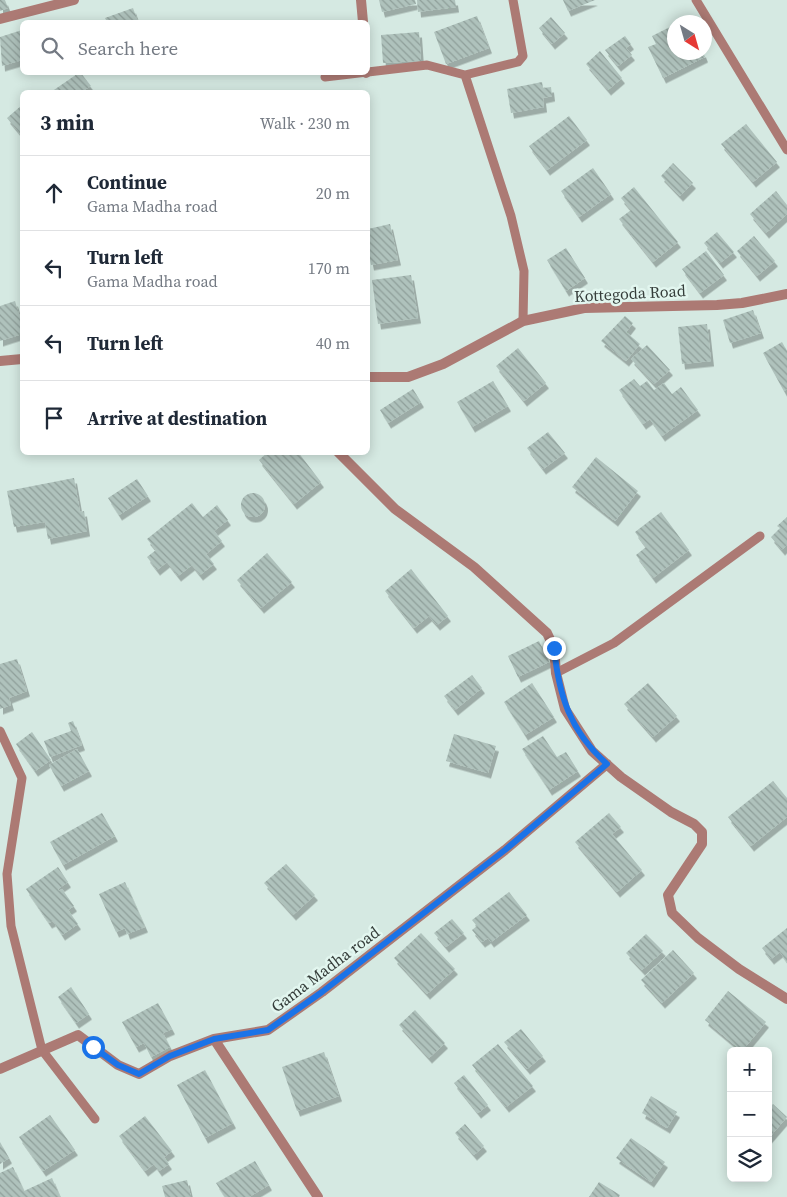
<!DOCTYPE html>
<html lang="en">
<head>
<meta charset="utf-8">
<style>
  :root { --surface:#fff; --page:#f2f2f3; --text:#1f2937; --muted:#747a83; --line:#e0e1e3 }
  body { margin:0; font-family:"Source Serif 4",serif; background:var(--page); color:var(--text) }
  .controls { position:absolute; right:15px; bottom:15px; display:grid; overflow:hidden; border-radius:8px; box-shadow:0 2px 12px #0003 }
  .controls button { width:45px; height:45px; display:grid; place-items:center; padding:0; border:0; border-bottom:1px solid var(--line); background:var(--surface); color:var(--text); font:25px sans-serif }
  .compass { position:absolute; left:667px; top:15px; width:45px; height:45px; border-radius:50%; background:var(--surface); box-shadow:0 2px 12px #0003; rotate:143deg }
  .stop { position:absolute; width:15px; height:15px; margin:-11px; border:4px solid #1a73e8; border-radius:50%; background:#fff }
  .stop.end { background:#1a73e8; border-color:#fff; box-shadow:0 1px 5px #0008 }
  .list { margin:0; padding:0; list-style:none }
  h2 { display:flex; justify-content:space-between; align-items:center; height:65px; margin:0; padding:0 20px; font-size:21px }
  h2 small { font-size:16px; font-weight:400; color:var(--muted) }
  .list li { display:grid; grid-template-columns:32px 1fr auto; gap:15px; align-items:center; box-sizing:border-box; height:75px; padding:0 20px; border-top:1px solid var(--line) }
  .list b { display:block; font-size:19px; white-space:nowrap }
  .list p { margin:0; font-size:16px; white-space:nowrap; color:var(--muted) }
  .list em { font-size:16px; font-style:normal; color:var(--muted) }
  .icon { flex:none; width:28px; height:28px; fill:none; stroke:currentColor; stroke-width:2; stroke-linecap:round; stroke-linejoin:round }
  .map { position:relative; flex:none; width:787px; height:1197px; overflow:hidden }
  .search { position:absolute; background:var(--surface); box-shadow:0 2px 12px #0003; left:20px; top:20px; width:350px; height:55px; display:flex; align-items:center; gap:12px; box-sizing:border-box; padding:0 18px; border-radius:8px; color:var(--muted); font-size:19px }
  .panel { position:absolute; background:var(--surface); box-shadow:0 2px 12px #0003; left:20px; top:90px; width:350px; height:365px; border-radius:8px }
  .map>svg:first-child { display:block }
</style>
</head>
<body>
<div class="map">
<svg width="787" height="1197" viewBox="0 0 787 1197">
  <defs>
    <pattern id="building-back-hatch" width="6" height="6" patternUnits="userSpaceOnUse" patternTransform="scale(1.25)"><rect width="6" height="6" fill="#afc2bc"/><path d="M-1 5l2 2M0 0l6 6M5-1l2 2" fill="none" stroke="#8f9f9a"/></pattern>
    <filter id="shadow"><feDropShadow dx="3" dy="5.5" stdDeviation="0" flood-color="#0004"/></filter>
  </defs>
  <rect width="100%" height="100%" fill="#d5e9e2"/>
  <path fill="url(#building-back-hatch)" filter="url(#shadow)" d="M 0,0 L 5,0 L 8,8 L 0,11 Z
    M 379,0 L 415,0 L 416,4 L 382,12 Z
    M 417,0 L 455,0 L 456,7 L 418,12 Z
    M 563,0 L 595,0 L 568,11 Z
    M 133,8 L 138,22 L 107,22 L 105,18 Z
    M 477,16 L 489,48 L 446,64 L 434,32 Z
    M 551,17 L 565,33 L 552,44 L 539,28 Z
    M 674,25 L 674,52 L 703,52 L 705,57 L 663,78 L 648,47 L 656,44 L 652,36 Z
    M 22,30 L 22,60 L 2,66 L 0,37 Z
    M 419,32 L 421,61 L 383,63 L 381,35 Z
    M 625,36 L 631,44 L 626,48 L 632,55 L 618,66 L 605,50 Z
    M 600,51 L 622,78 L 608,90 L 586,64 Z
    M 80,72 L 91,86 L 81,92 L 51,92 Z
    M 542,82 L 543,88 L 551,87 L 552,96 L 543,98 L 544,107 L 511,113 L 507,89 Z
    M 22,105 L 22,136 L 7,118 Z
    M 569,116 L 587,140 L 547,170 L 529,146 Z
    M 746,124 L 777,162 L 753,182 L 721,144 Z
    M 673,163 L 693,183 L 680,196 L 661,176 Z
    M 593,168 L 611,194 L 579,217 L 561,191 Z
    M 634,187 L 678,242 L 653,262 L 619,219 L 631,210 L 621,198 Z
    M 776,191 L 787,205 L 787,214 L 766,233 L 750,214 Z
    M 390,224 L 398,260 L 371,265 L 368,250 L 368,229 Z
    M 717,232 L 734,252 L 720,263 L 704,243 Z
    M 754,236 L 775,261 L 757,276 L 737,251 Z
    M 566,248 L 585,278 L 566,291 L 547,260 Z
    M 706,251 L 724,275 L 700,293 L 682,269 Z
    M 411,275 L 418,318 L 378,324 L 372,280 Z
    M 15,301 L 22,324 L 22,334 L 0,341 L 0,306 Z
    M 753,310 L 761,333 L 730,343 L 723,320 Z
    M 625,316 L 633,323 L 626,332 L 640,344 L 626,361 L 601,341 Z
    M 707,324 L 711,361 L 682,364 L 678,327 Z
    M 782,342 L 787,351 L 787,389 L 784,391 L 763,353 Z
    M 647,345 L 670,370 L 654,384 L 631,359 Z
    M 518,348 L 546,383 L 524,401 L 496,366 Z
    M 634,379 L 640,386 L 647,381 L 654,390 L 664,383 L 672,394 L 681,387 L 698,410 L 662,436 L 650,419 L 643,424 L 619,390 Z
    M 493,381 L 508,406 L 472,427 L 457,402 Z
    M 413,389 L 421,402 L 388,423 L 380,410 Z
    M 548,432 L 565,453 L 543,469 L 527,448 Z
    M 268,452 L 298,452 L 321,482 L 294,504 L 259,460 Z
    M 596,457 L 638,491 L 615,521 L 572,487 Z
    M 74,478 L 80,512 L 84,511 L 87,531 L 48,539 L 45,522 L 14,527 L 7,491 Z
    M 137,479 L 148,496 L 119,515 L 108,498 Z
    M241 505a12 12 0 1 1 24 0a12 12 0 1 1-24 0Z
    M 192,503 L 203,517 L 217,505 L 228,520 L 214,531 L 222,541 L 206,554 L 214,564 L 200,575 L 192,565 L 178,576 L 167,562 L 157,570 L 147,557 L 156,550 L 147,539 Z
    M 661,512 L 689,550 L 653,578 L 636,555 L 646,547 L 635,532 Z
    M 787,517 L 787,545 L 782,550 L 771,537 L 780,528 L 777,526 Z
    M 267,553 L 292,582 L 261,608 L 237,580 Z
    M 411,569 L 448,616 L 437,625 L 429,616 L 414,628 L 385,591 Z
    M 539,641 L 549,662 L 518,677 L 508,656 Z
    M 17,659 L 27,691 L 9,698 L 11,705 L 0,709 L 0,664 Z
    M 472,675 L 482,688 L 455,710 L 444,696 Z
    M 532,683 L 554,717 L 525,735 L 504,702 Z
    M 648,683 L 677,716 L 653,737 L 624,704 Z
    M 73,721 L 82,745 L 50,757 L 44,741 L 71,731 L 68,723 Z
    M 32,732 L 51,760 L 35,771 L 16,744 Z
    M 454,734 L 496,746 L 488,773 L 446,761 Z
    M 543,736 L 557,757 L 566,752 L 578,771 L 549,790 L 522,749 Z
    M 77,749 L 89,771 L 61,786 L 49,765 Z
    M 773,781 L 787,798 L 787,817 L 751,846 L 728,817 Z
    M 102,813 L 115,836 L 63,865 L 50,842 Z
    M 609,813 L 621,827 L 612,834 L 642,870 L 617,892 L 575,842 Z
    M 286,864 L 315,895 L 293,915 L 264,883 Z
    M 58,867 L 68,882 L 58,889 L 59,891 L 62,889 L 74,906 L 68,910 L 78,924 L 62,935 L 53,921 L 49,923 L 26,889 Z
    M 125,882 L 145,927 L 127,934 L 125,928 L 116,932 L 99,894 Z
    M 509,892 L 527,915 L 491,942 L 488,938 L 482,942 L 472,930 L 477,926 L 472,920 Z
    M 452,919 L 464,933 L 446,947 L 434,933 Z
    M 787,928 L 787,962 L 780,952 L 771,959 L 762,948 Z
    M 421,933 L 455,969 L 427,994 L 394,958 Z
    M 646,934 L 663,951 L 642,970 L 626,953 Z
    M 673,950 L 694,973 L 662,1003 L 641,980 Z
    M 71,987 L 89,1014 L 76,1023 L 58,997 Z
    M 728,991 L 766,1022 L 742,1051 L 705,1020 Z
    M 158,1003 L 172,1029 L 163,1033 L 170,1047 L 151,1057 L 144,1043 L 136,1047 L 122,1022 Z
    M 415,1010 L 445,1043 L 429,1058 L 399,1025 Z
    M 521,1029 L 543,1056 L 527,1069 L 504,1042 Z
    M 498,1044 L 533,1086 L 506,1107 L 472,1065 Z
    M 324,1052 L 339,1096 L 297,1111 L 282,1067 Z
    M 205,1070 L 233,1123 L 205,1138 L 177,1085 Z
    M 464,1075 L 488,1105 L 478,1113 L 454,1083 Z
    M 651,1096 L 677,1112 L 667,1128 L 642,1113 Z
    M 773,1104 L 787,1117 L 768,1139 L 768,1109 Z
    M 50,1115 L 75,1150 L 43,1171 L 19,1137 Z
    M 145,1116 L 172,1151 L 164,1157 L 169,1164 L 159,1171 L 154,1164 L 145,1171 L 119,1136 Z
    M 465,1124 L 484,1146 L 474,1155 L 455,1133 Z
    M 631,1138 L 665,1162 L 651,1182 L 616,1158 Z
    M 0,1142 L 9,1158 L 0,1164 Z
    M 255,1161 L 269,1185 L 249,1197 L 225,1197 L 216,1183 Z
    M 13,1167 L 24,1191 L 52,1178 L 60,1197 L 0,1197 L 0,1173 Z
    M 187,1180 L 191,1197 L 165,1197 L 162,1186 Z
    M 599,1182 L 620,1195 L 619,1197 L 589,1197 Z"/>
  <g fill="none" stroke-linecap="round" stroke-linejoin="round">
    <path stroke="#ac7a74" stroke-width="9" d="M 696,0 L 787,150
      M 368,72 L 427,65 L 465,75 L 511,216 L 524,271 L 523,321
      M 465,75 L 518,62 L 523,56 L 513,0
      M 325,77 L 367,72
      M 556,673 L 614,643 L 760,536
      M 0,731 L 22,778 L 7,874 L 11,926 L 42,1050 L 95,1119"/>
    <path stroke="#ac7a74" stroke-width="10" d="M 361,0 L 363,22
      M 0,19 L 74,0
      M 366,72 L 366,73
      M 0,361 L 22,359
      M 368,377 L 408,377 L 443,364 L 523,321 L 584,308 L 717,305 L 742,303 L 787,294
      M 338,452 L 395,509 L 474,567 L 547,633 L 554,648 L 556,673 L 565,709 L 592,751 L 621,777 L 671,812 L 694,824 L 702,832 L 702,844 L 668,895 L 672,913 L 698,938 L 739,969 L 787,999
      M 214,1039 L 318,1197
      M 0,1069 L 78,1035 L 118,1065 L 139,1074 L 170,1056 L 214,1039 L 268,1030 L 322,992 L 505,850 L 607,764"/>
  </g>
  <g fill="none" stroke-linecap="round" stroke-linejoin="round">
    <path stroke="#1a73e8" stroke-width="6" d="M 93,1047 L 118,1065 L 139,1074 L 170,1056 L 214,1039 L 268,1030 L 322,992 L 505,850 L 607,764 C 570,731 559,696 554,648"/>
  </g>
  <g text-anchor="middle" stroke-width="5" stroke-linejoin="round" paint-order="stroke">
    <g font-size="16" fill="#353d3a" stroke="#e2f6ef">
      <text transform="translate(630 293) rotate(-3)" y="6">Kottegoda Road</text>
      <text transform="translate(325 969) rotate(-37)" y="6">Gama Madha road</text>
    </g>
  </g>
</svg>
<div class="controls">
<button>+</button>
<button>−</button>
<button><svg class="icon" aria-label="layers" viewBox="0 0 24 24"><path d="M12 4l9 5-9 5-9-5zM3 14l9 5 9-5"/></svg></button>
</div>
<svg class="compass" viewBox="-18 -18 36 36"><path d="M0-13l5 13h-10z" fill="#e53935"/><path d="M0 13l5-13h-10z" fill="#747a83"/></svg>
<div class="stop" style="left:93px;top:1047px"></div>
<div class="stop end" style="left:554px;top:648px"></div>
<div class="search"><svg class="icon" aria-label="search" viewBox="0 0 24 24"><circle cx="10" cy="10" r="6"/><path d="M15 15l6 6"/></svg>Search here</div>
<section class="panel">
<h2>3 min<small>Walk · 230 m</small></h2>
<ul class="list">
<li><svg class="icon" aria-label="ahead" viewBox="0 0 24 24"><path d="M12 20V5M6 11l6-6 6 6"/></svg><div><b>Continue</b><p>Gama Madha road</p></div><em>20 m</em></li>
<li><svg class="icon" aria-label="left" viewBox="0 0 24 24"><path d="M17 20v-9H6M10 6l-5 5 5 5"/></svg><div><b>Turn left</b><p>Gama Madha road</p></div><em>170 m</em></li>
<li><svg class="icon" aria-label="left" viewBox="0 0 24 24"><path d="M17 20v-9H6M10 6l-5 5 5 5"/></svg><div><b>Turn left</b></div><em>40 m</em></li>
<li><svg class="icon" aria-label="arrive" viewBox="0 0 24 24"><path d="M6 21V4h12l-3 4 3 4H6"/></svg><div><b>Arrive at destination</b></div></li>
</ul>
</section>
</div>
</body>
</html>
